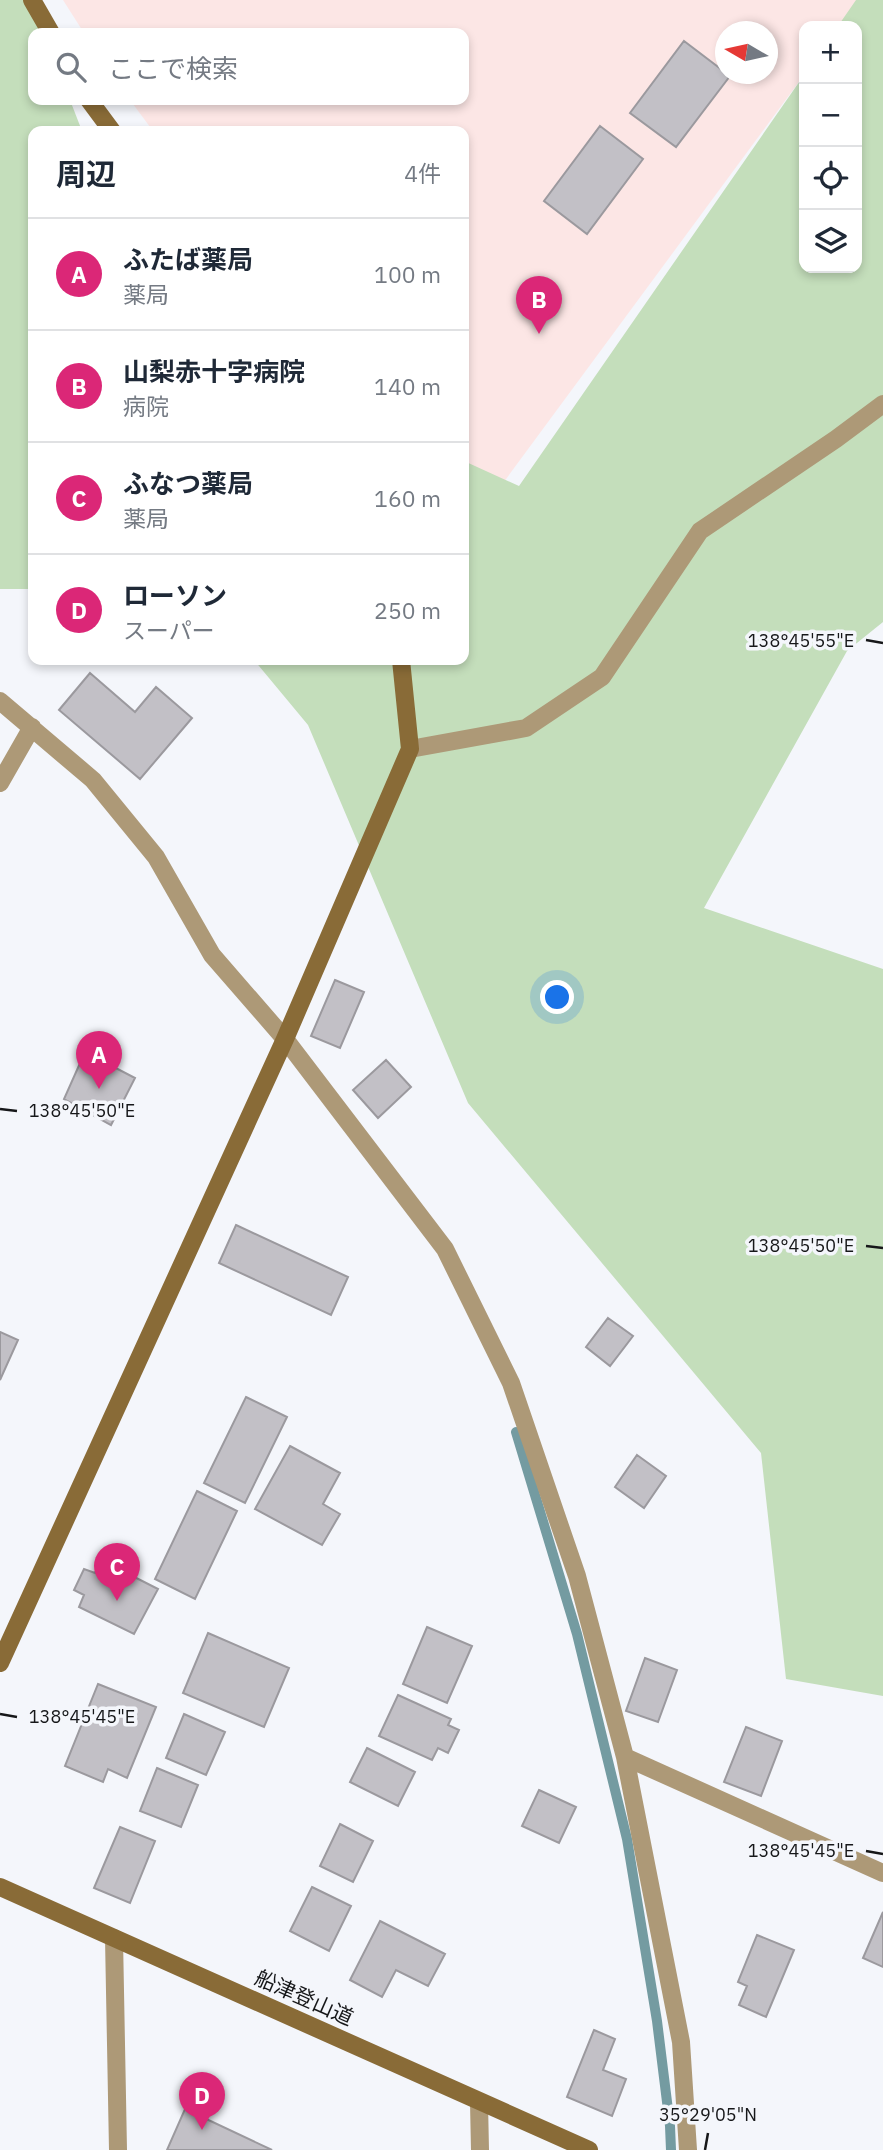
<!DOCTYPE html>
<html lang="ja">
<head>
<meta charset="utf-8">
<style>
  :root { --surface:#fff; --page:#f6f6f7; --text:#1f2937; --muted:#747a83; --line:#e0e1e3; --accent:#db2777 }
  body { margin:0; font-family:"IBM Plex Sans","Noto Sans JP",sans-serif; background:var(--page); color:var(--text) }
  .controls { position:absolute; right:21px; top:21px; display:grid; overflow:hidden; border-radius:14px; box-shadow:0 4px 10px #0003 }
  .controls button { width:63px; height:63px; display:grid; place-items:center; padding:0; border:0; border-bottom:2px solid var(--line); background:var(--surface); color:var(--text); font:35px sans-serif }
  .compass { position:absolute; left:715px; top:21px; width:63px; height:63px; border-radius:50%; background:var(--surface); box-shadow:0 4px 10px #0003; rotate:279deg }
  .you { position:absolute; left:558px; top:998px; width:24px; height:24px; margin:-18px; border:5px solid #fff; border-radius:50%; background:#1a73e8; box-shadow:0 0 0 10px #1a73e833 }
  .badge { display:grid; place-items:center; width:46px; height:46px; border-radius:50%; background:var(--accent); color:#fff; font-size:23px; font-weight:700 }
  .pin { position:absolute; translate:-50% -58px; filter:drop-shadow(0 2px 4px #0008) }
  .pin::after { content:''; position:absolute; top:37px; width:24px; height:21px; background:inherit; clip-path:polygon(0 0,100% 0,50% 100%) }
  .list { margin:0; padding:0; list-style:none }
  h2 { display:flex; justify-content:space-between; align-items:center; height:91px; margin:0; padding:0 28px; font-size:30px }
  h2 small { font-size:23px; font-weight:400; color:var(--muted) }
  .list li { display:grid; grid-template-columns:46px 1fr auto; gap:21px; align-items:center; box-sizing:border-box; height:112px; padding:0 28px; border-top:2px solid var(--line) }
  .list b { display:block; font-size:26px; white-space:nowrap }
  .list p { margin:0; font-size:23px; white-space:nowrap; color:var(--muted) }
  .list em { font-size:23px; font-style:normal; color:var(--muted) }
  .icon { flex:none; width:38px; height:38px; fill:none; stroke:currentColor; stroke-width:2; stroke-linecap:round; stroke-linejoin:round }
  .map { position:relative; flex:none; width:883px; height:2150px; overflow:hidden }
  .search { position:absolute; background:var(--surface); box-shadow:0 4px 10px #0003; left:28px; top:28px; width:441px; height:77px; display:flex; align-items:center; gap:18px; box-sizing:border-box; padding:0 24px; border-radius:14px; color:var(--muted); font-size:26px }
  .panel { position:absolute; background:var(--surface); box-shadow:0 4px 10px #0003; left:28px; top:126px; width:441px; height:539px; border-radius:14px }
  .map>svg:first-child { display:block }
</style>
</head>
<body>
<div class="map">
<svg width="883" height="2150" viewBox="0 0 883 2150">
  <rect width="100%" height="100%" fill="#f4f6fb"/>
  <path fill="#fce6e5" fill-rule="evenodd" d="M 63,0 L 860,0 L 840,26 L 804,26 L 804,75 L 464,536 L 464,131 L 153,131 L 130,100 L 464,100 L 464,33 L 84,33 ZM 726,32 L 768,32 L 768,74 L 726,74 Z"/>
  <path fill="#c4debb" d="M 0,0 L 31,0 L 44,33 L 33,33 L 33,100 L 70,100 L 82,131 L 33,131 L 33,589 L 0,589 Z
    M 856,0 L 883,0 L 883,622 L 847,651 L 704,908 L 883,969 L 883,1696 L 786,1679 L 761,1453 L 468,1103 L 308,725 L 254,660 L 464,660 L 464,461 L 519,486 L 804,75 L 804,268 L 857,268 L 857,26 L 838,26 Z"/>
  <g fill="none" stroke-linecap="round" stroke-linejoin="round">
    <path stroke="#749ba1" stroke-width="10" d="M 516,1432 L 577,1634 L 627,1839 L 657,2021 L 670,2126 L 671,2150"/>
  </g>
  <path fill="#c2c0c6" stroke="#9b999e" stroke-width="2" d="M 684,41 L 730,76 L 676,147 L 630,113 Z
    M 600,126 L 643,159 L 587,234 L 544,201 Z
    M 90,673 L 135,712 L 156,687 L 192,718 L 140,779 L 59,710 Z
    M 335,980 L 364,992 L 340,1048 L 311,1036 Z
    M 85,1052 L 135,1078 L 111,1125 L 64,1099 Z
    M 386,1060 L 411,1087 L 378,1118 L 353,1090 Z
    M 236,1225 L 348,1277 L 331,1315 L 219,1263 Z
    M 608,1318 L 633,1336 L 610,1366 L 586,1347 Z
    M 0,1332 L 18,1340 L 0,1380 Z
    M 246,1397 L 287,1417 L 245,1503 L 204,1483 Z
    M 290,1446 L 340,1473 L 323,1504 L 340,1514 L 322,1545 L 255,1509 Z
    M 637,1455 L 666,1476 L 644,1508 L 615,1487 Z
    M 197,1491 L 237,1511 L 195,1599 L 155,1579 Z
    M 101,1560 L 158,1589 L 134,1634 L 79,1607 L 84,1595 L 74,1590 L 84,1569 L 95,1573 Z
    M 427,1627 L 472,1646 L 447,1703 L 403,1684 Z
    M 208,1633 L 289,1668 L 264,1727 L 183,1693 Z
    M 645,1658 L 677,1670 L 658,1722 L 626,1711 Z
    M 98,1684 L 156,1707 L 127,1778 L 108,1769 L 103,1782 L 65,1766 Z
    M 398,1695 L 451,1719 L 448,1725 L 459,1730 L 448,1753 L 438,1748 L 432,1760 L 379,1736 Z
    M 184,1714 L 225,1732 L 206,1775 L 166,1758 Z
    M 746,1727 L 782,1741 L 761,1796 L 724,1782 Z
    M 367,1748 L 415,1772 L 398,1806 L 350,1782 Z
    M 157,1768 L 198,1785 L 181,1827 L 140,1811 Z
    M 539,1790 L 576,1807 L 559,1843 L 522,1826 Z
    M 340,1824 L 373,1841 L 353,1882 L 320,1866 Z
    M 120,1827 L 155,1841 L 130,1903 L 94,1888 Z
    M 312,1887 L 351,1906 L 329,1951 L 290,1931 Z
    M 883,1912 L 883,1967 L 863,1958 Z
    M 380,1921 L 445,1954 L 428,1986 L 396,1970 L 382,1997 L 350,1980 Z
    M 757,1935 L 794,1950 L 766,2017 L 739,2005 L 747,1986 L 738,1982 Z
    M 594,2030 L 615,2039 L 603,2070 L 626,2079 L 612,2116 L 567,2097 Z
    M 185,2109 L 272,2150 L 167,2150 Z"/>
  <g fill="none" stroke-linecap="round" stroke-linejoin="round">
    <path stroke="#ad9977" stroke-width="18" d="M 0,701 L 93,780 L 156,857 L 212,955 L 285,1039 L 445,1249 L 511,1383 L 577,1576 L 625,1757 L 681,2042 L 688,2150
      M 410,749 L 526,728 L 602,677 L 700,531 L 836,439 L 883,404
      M 0,783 L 32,727
      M 625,1757 L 883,1873
      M 114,1938 L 118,2150
      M 479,2102 L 480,2150"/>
    <path stroke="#896b37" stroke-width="18" d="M 32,0 L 51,33
      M 89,100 L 112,131
      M 0,1663 L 285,1039 L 410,749 L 401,660
      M 0,1887 L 589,2150"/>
  </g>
  <path fill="none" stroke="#161719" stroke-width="2.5" d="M 866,640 L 883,643M 0,1109 L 17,1111M 866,1246 L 883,1248M 0,1714 L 17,1717M 866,1851 L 883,1854M 705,2150 L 708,2133"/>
  <g text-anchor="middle" stroke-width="7" stroke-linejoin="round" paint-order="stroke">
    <g font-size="21" fill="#161719" stroke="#f4f6fb">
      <text transform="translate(304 1998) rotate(24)" y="7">船津登山道</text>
    </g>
  </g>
  <g font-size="18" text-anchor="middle" fill="#161719" stroke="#f4f6fb" stroke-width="7" stroke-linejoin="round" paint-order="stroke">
    <text x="801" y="647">138°45'55"E</text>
    <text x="82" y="1117">138°45'50"E</text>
    <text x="801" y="1252">138°45'50"E</text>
    <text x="82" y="1723">138°45'45"E</text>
    <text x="801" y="1857">138°45'45"E</text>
    <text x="708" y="2121">35°29'05"N</text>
  </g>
</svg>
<div class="controls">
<button>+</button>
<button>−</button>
<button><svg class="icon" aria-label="locate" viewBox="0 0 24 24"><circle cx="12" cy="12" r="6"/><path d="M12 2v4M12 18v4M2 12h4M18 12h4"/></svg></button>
<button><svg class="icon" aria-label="layers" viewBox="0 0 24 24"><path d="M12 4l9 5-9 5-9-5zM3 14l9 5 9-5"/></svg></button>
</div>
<svg class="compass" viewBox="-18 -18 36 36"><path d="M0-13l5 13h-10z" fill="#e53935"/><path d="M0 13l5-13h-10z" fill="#747a83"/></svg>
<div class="you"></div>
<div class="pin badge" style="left:99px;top:1089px">A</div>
<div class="pin badge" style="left:539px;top:334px">B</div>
<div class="pin badge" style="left:117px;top:1601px">C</div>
<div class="pin badge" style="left:202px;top:2130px">D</div>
<div class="search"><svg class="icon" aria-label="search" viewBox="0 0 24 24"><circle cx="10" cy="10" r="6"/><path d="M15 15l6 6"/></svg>ここで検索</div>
<section class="panel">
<h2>周辺<small>4件</small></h2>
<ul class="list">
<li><span class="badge">A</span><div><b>ふたば薬局</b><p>薬局</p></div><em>100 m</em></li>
<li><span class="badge">B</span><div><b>山梨赤十字病院</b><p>病院</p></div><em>140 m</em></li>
<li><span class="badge">C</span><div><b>ふなつ薬局</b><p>薬局</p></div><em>160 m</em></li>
<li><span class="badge">D</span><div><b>ローソン</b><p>スーパー</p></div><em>250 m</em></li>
</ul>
</section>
</div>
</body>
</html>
